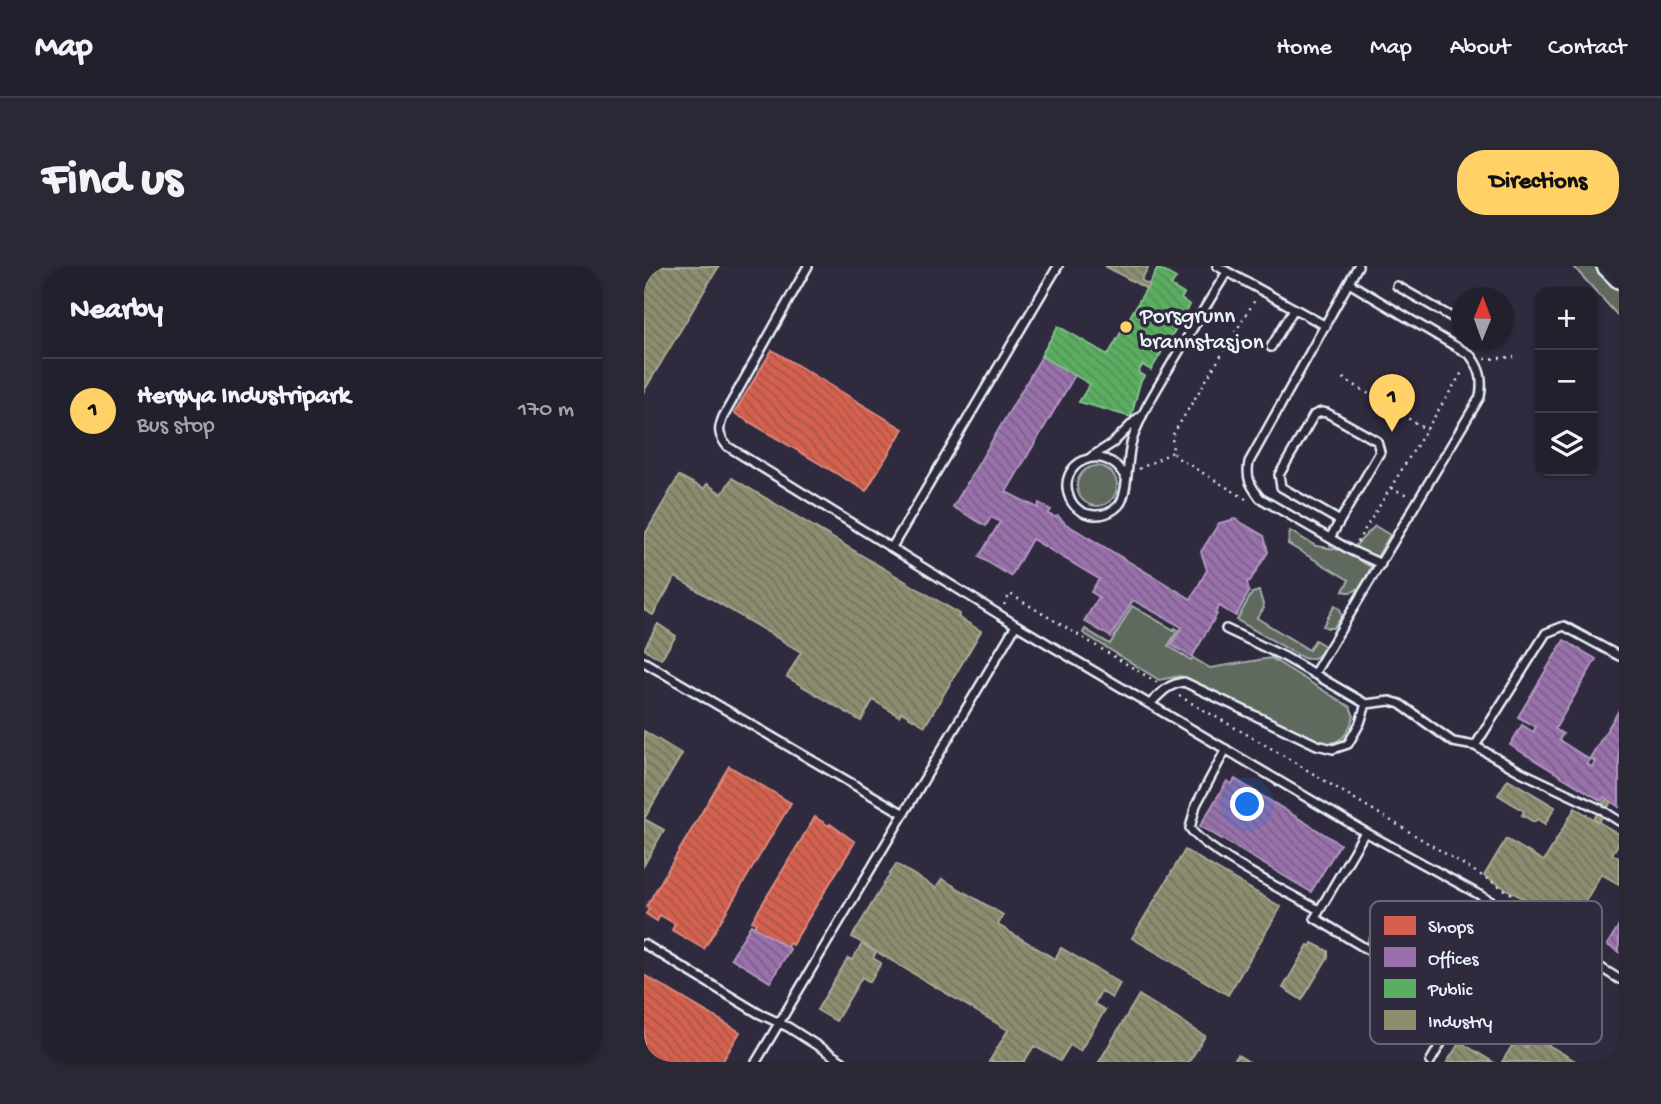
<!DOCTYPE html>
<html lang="en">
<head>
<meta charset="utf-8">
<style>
  :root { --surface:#23202e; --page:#2b2836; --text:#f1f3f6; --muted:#a3a3aa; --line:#403e4a; --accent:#ffd166 }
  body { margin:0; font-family:"Gochi Hand",sans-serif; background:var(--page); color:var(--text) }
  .controls { position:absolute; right:21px; top:21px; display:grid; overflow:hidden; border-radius:14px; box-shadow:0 2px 5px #0004 }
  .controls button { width:63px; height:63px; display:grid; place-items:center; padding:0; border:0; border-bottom:2px solid var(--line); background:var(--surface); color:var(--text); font:35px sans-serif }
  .compass { position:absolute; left:807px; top:21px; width:63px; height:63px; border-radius:50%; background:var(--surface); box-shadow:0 2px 5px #0004; rotate:1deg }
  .you { position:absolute; left:604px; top:539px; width:24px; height:24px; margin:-18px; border:5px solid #fff; border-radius:50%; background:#1a73e8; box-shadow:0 0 0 10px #1a73e833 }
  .badge { display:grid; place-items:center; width:46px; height:46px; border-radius:50%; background:var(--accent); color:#111; font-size:23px; font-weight:700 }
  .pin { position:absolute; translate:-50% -58px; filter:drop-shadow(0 2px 4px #0008) }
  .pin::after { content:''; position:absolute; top:37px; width:24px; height:21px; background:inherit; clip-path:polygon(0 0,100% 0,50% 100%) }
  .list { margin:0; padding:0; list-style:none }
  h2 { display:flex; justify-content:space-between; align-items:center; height:91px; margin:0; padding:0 28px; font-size:30px }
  h2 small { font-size:23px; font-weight:400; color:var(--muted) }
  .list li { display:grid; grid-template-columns:46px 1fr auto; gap:21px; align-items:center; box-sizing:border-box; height:105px; padding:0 28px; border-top:2px solid var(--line) }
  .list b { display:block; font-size:26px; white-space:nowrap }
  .list p { margin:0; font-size:23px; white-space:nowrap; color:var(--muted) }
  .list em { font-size:23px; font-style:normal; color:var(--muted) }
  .icon { flex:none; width:38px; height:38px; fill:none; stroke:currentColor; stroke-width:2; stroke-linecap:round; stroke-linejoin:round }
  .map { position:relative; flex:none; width:975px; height:796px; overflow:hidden; border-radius:28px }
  header { display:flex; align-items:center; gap:42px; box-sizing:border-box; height:98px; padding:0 35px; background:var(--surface); border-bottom:2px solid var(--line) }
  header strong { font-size:33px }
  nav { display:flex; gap:38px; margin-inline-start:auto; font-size:24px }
  .intro { display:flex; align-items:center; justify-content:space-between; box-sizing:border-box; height:168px; padding:0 42px }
  h1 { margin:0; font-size:49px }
  .button { padding:18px 32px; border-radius:28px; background:var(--accent); color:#111; font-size:24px; font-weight:700 }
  main { display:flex; gap:42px; padding:0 42px }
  aside { flex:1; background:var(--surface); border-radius:28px; box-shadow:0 2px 5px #0004 }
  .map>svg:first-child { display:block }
</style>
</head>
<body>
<header>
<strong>Map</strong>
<nav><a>Home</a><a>Map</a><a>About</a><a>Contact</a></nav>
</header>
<div class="intro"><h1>Find us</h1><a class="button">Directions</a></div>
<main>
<aside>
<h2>Nearby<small></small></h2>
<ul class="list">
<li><span class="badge">1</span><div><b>Herøya Industripark</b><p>Bus stop</p></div><em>170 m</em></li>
</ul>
</aside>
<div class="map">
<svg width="975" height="796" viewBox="0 0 975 796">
  <defs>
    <pattern id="shops-back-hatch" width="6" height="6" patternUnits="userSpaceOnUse" patternTransform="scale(1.75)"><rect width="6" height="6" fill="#d6604d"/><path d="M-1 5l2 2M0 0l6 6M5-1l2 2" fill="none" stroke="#a4584c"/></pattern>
    <pattern id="offices-back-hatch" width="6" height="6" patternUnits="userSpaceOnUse" patternTransform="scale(1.75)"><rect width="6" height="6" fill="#9970ab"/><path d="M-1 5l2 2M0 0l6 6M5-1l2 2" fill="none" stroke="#786084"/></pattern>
    <pattern id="public-back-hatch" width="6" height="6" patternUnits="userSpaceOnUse" patternTransform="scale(1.75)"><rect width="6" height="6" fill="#5aae61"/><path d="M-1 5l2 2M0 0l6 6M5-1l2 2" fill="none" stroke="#548f5a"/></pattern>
    <pattern id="industry-back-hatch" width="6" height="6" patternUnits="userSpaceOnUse" patternTransform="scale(1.75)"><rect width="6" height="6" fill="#8c8c6e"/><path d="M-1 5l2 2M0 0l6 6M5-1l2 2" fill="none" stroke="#747461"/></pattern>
  </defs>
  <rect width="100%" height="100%" fill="#2f2a3d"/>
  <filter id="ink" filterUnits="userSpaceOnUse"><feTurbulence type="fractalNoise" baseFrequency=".0143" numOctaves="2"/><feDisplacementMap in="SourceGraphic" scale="14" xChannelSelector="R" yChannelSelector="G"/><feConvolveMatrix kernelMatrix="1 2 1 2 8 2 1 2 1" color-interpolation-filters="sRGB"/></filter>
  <g filter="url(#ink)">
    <path fill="#60695d" stroke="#a4adaa" stroke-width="2" d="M 929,0 L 952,0 L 975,25 L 975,51 Z
      M433 220a20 20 0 1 1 40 0a20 20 0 1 1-40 0Z
      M 731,260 L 746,269 L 730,296 L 711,280 Z
      M 646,265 L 672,280 L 697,284 L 727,301 C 720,314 716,330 699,325 L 705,314 L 644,278 Z
      M 615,325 L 620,342 L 613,352 L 665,384 L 671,374 L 681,380 C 676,390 671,395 659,392 L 593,354 L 608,327 Z
      M 691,339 L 696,343 L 698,351 L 689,362 L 684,362 L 679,360 Z
      M 488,340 L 530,364 L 531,362 L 534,364 L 524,380 L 547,394 L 549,392 L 566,402 L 627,392 L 706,441 L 710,450 C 704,466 699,479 679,477 L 536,410 L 515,414 L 439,367 L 441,363 L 466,378 Z"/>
    <path fill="url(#shops-back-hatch)" stroke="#db8c80" stroke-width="2" d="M 128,84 L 259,163 L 222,225 L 90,147 Z
      M 85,500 L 147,537 L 60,683 L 28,664 L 31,658 L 16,649 L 13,655 L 2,648 L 5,643 L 2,641 Z
      M 171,551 L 185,560 L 186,558 L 211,576 L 148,679 L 145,677 L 143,681 L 110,661 L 112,657 L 108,655 Z
      M 0,709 L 96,766 L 78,796 L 0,796 Z"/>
    <path fill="url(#offices-back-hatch)" stroke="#b197c2" stroke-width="2" d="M 398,90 L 431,109 L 362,226 L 394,242 L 395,237 L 407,244 L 404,248 L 410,251 L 414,250 L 422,258 L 547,333 L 563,304 L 557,286 L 575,257 L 591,253 L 620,270 L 624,286 L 606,315 L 603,316 L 605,326 L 592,350 L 575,340 L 571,347 L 573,348 L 548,391 L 527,379 L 538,361 L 489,334 L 467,371 L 440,355 L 455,331 L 447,326 L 455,313 L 388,273 L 367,310 L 335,291 L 356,256 L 347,251 L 342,260 L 309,241 Z
      M 920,374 L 952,393 L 911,463 L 919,468 L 915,474 L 946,494 L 943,498 L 948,501 L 951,495 L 946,492 L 975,444 L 975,541 L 960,531 L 958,535 L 866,479 L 878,459 L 889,466 L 892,461 L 874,451 Z
      M 591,513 L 696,578 L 667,626 L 556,560 L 583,515 L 588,518 Z
      M 107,659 L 146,683 L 126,716 L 87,692 Z
      M 975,659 L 975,686 L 963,679 Z"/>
    <path fill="url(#public-back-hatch)" stroke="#85c28e" stroke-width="2" d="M 514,2 L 532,12 L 527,20 L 540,28 L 537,33 L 546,39 L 507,104 L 498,99 L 494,107 L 500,110 L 496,117 L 487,151 L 435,136 L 446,118 L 397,90 L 414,60 L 464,89 Z"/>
    <path fill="url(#industry-back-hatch)" stroke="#a8aa97" stroke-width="2" d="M 0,0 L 75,0 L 0,125 Z
      M 461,0 L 505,0 L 497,14 L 505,19 L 503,23 Z
      M 35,210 L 60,223 L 63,218 L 78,228 L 88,212 L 316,348 L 314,351 L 337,365 L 281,460 L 257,446 L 255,450 L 229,434 L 217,455 L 143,411 L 157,386 L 31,311 L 9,349 L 0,344 L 0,270 Z
      M 14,358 L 32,370 L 17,393 L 0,383 Z
      M 0,465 L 38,488 L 0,553 Z
      M 864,513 L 911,541 L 901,558 L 893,553 L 890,556 L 878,549 L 880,545 L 854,529 Z
      M 962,533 L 967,536 L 955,556 L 950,553 Z
      M 931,542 L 975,568 L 975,577 L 968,588 L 975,592 L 975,618 L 957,608 L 930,655 L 921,650 L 918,655 L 840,610 L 862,573 L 900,595 Z
      M 0,553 L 20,564 L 0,599 Z
      M 541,584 L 637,641 L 584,729 L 488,672 Z
      M 252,598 L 292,622 L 298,613 L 359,649 L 354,659 L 411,693 L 417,682 L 476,717 L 468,732 L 457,725 L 450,738 L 461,744 L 436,785 L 426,779 L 416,795 L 390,780 L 380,796 L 345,796 L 364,764 L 208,671 Z
      M 742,644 L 763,656 L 743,690 L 722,678 Z
      M 668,677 L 684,685 L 684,691 L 658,734 L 639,722 L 664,679 L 667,680 Z
      M 218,678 L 232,686 L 229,692 L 237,697 L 226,716 L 218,711 L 192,755 L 173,744 L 204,692 L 208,694 Z
      M 495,729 L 561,770 L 545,796 L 455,796 Z
      M 889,770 L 933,796 L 858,796 L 871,775 L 882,781 Z
      M 816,776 L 849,796 L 803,796 Z
      M 594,789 L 605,796 L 589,796 Z"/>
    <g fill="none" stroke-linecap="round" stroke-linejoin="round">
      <defs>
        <path id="lane" d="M 164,0 L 79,151 C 74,163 74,169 83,180 L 372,359
          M 573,0 L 682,60
          M 714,0 L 605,196 C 602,212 606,219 616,232 L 708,285 L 737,298
          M 753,20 L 818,57
          M 627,81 L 650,43
          M 447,191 L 469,177 L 494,152
          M 481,211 C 461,173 410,197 426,233 C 435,252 461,254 475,239 C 484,229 483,194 487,178 C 496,148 513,123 528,97 C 546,67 564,36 583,6
          M 686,272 L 736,186 L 733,175 L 683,147 L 677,146 L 670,149 L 635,209 L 637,221 L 696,255
          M 248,281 L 414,0
          M 582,363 L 641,391 L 722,438 L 746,435 L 756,438 L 809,476 L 831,480 L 902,367 L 920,360 L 975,390
          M 0,396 L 260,548
          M 670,408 L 836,131 C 839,114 837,103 826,89 L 705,17
          M 506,438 C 517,427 524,418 540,416 L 673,479 L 689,483 L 704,478 L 716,457 L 722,438
          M 831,480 L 875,505 L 956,543
          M 582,483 L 552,539 L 546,562 C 559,584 648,629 675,644
          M 961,546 L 975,555
          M 721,566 L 671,652 L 799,729
          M 0,678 L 114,747 L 144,761 L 199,796
          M 112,796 L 372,359 L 721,566 L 872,649 L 975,713
          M 786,796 L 872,649"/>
        <path id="secondary" d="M 963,0 L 975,12"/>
      </defs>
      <use href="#lane" stroke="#e8f1f8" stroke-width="12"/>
      <use href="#secondary" stroke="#e8f1f8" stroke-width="24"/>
      <path stroke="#e8f1f8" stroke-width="2.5" stroke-dasharray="2 5" stroke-linecap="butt" d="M 841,93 L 870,91
        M 699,112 L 783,164
        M 495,203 L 529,186
        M 747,222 L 763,229
        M 602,233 L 534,192 L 529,186 L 528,170 L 611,34
        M 713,276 L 820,103
        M 360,339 L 366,328 L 514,417
        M 535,430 L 625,481 L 868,628 L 870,636"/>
      <use href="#lane" stroke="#2f2a3d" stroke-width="7"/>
      <use href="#secondary" stroke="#2f2a3d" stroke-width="19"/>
    </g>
  </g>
  <circle fill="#ffd166" stroke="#2f2a3d" stroke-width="2.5" cx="482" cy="61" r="7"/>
  <g text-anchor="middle" stroke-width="7" stroke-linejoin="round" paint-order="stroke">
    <g font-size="23" fill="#e8f1f8" stroke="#2f2a3d" text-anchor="start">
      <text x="496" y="56">Porsgrunn<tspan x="496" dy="26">brannstasjon</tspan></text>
    </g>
  </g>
  <rect x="726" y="635" width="232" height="143" rx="10" fill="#2f2a3d" stroke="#666675" stroke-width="2"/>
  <rect x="740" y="650" width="32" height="19" fill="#d6604d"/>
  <rect x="740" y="681" width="32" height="20" fill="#9970ab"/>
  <rect x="740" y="713" width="32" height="19" fill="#5aae61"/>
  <rect x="740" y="744" width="32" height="20" fill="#8c8c6e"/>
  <g font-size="19" fill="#e8f1f8">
    <text x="784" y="666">Shops</text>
    <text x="784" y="698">Offices</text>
    <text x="784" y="729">Public</text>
    <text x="784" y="761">Industry</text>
  </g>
</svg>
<div class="controls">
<button>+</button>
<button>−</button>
<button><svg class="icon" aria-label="layers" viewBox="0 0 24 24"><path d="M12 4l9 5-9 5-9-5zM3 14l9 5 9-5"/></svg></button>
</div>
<svg class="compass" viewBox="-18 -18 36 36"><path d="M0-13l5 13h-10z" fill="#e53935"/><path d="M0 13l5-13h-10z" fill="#a3a3aa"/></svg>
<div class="you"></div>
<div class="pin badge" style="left:748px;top:166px">1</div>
</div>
</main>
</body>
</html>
